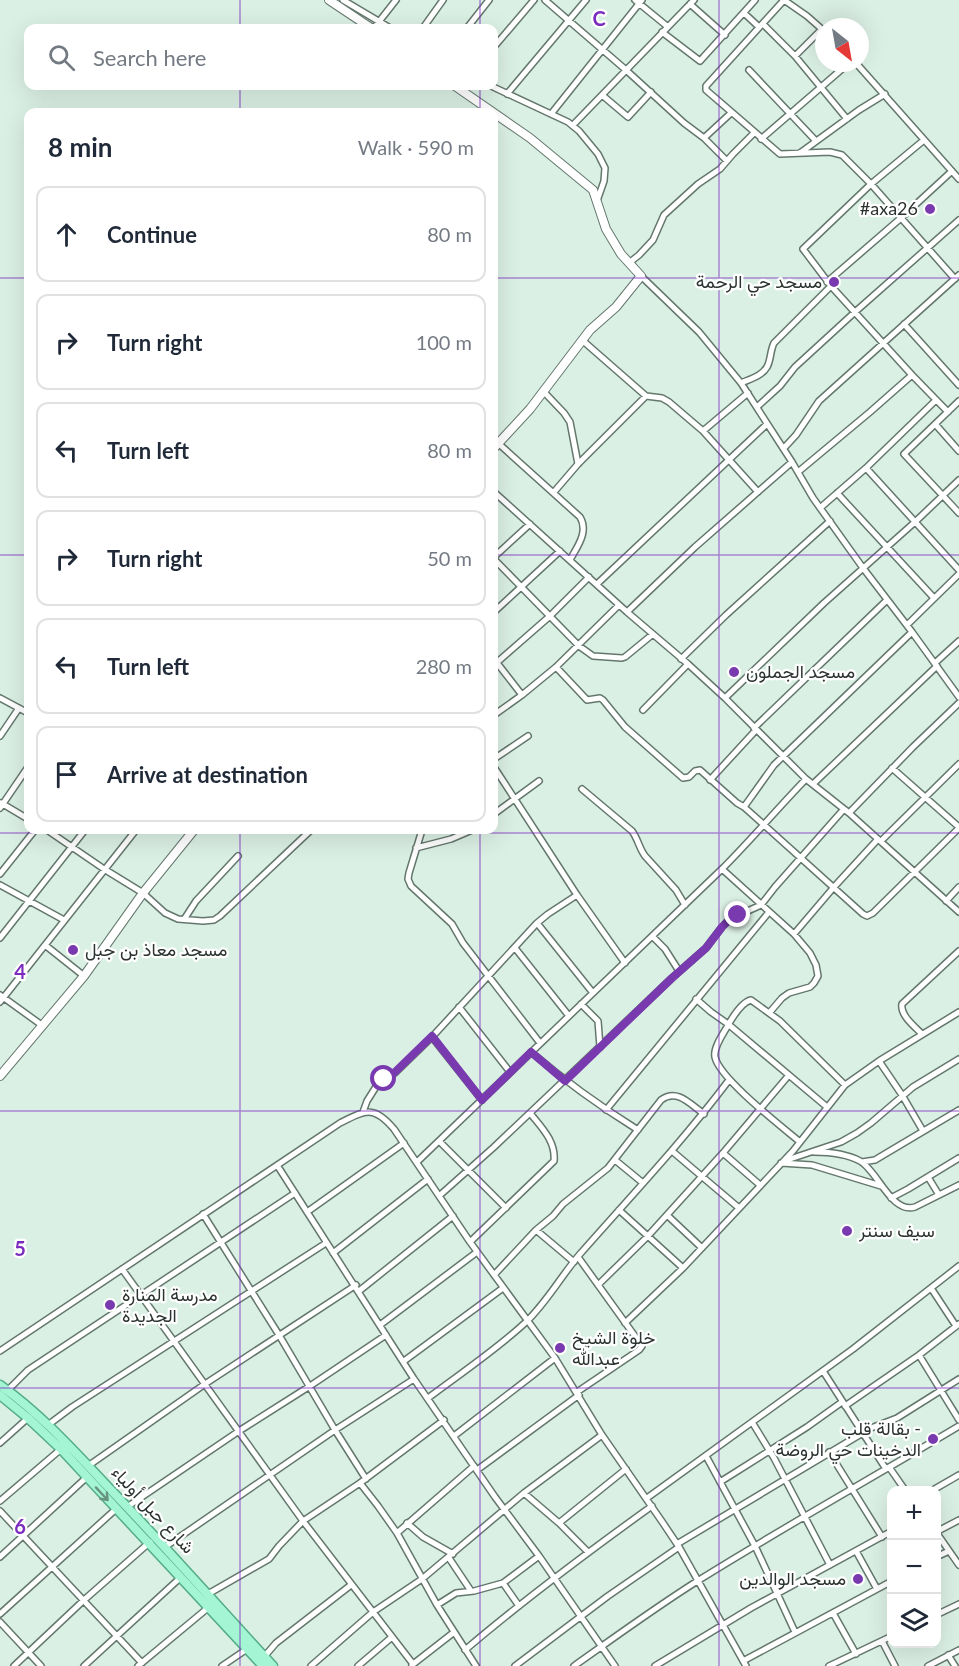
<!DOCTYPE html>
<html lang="en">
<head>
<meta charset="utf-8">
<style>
  :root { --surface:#fff; --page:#f6f6f7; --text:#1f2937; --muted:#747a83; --line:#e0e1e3 }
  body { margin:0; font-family:Lato,Vazirmatn,sans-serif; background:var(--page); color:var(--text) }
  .controls { position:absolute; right:18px; bottom:18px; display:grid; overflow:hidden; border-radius:12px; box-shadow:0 6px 24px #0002 }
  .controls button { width:54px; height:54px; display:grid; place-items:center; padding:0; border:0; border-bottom:2px solid var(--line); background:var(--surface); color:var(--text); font:30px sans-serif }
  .compass { position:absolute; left:815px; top:18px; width:54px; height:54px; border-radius:50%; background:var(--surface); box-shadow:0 6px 24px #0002; rotate:149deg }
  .stop { position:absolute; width:18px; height:18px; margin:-14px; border:4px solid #793aaf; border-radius:50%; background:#fff }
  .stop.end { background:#793aaf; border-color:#fff; box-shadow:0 2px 6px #0008 }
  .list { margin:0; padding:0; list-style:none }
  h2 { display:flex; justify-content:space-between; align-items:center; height:78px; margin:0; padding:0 24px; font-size:26px }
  h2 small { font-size:20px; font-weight:400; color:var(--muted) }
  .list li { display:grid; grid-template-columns:39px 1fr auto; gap:18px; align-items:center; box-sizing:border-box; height:96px; margin:0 12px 12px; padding:0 12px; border:2px solid var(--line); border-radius:12px }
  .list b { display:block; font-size:22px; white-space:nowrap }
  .list em { font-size:20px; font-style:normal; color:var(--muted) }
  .icon { flex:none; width:33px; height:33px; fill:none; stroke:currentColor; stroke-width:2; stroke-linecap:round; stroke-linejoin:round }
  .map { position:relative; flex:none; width:959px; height:1666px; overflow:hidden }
  .search { position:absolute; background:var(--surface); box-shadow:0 6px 24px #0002; left:24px; top:24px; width:474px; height:66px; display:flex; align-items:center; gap:15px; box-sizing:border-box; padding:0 21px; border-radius:12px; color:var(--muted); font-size:22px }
  .panel { position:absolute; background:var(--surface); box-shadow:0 6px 24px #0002; left:24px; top:108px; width:474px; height:726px; border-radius:12px }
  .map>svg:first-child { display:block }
</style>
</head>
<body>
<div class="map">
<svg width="959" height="1666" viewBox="0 0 959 1666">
  <rect width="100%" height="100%" fill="#dbf0e5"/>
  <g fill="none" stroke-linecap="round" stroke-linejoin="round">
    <defs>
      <path id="street" d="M 343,0 L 390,28
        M 545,0 L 626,70 L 684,123 L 704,138 L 727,161
        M 635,0 L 668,27
        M 690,4 L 725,35
        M 744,13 L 759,27
        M 763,24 L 795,56 L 847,119
        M 374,28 L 396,0
        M 423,28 L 443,0
        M 467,28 L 489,0
        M 824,31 L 807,16 L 784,0 L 706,86 L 706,90 L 780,154 L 830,152 L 842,155 L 871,184 L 955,279
        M 662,32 L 700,61 L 755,0
        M 494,47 L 534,0
        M 795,56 L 822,29
        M 856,63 L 959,179
        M 749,70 L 816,141
        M 491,86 L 568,122 L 579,131 L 598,154 L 605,168 L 604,181 L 597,201
        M 507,94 L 586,0
        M 602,95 L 628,117 L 651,92
        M 551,114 L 642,0
        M 573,125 L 694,0
        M 704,138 L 731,113
        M 761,139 L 849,63
        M 924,140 L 871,184 L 803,249 L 831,286 L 912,375 L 948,412
        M 800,153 L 859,110 L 885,94
        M 629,263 L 639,255 L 653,240 L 664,215 L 698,184 L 720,169 L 733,154 L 754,133
        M 641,276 L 699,332 L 741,383 L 792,462 L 813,498 L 863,568 L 912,632 L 959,697
        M 827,282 L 901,218 L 952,171
        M 904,324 L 959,385
        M 582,340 L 646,396 L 662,398 L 669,402 L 703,431 L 758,492
        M 741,383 C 750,379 762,376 767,367 C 771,360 770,351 774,343 L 831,286
        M 544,392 L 564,413 L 570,422 L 578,464
        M 959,401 L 904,454 L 959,513
        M 757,407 L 780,386 L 795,367 L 855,312 L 959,220
        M 936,425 L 959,451
        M 703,431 L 748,393
        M 498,443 L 580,517 C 589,532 577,547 570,560
        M 784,448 L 796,435 L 819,401 L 959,275
        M 866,468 L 959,570
        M 798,472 L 870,412 L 912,375
        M 494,492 L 627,612 L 688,664 L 725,698 L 806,779 L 849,813 L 959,912
        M 554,492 L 578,464 L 646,396
        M 837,493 L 934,598
        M 820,508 L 866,468 L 936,400
        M 494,557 L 530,524
        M 494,559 L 579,646 L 593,656 L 622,658 L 625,657 L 653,634
        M 597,584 L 767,424
        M 494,612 L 560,551
        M 627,612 L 695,547 L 792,462
        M 907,625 L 959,574
        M 494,659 L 522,695
        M 681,659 L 726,615 L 830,521
        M 935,663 L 959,641
        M 494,665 L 550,616 L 589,577
        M 556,667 L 587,700 L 600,698 L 603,700 L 625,727 L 683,778 L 689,777 L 695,771 L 700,770 L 737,803 L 744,807 L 863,914 L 867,916 L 873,913 L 959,828
        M 0,698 L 28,713
        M 725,698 L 824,603 L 915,522 L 959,480
        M 643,710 L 688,664
        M 494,715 L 522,695 L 556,667 L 619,605
        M 754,728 L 887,600
        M 0,736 L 19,708
        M 494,759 L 528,736
        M 494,767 L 577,895 L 625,963
        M 892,768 L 959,827
        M 710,780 L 756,730
        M 813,784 L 937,666
        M 582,789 L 632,831 C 638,839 639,848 645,856 L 676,890 L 685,905
        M 1,803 L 28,819
        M 744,807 L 774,765 L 912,632
        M 0,808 L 28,767
        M 849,813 L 913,747 L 959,703
        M 494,814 L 539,781
        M 47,830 L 104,869 L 143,893 L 165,913 L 178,919 L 203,921 L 214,920 L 220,916 L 311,830
        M 422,830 L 409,873 L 408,879 L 411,886 L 452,924 L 463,943 L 540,1043
        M 881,841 L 959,764
        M 416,848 L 451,839 L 472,830
        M 722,869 L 794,934 L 810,953 L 816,965 L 818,976 L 814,983 L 810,987 L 789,993 L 782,998 L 770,1012
        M 0,874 L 35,830
        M 0,885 L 64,920
        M 946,901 L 959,887
        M 185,918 L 196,901 L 238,856
        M 537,923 L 593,993
        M 794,934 L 834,887 L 878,839
        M 653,937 L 665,949 L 679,971
        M 0,938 L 85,830
        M 45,945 L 84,976
        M 515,948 L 569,1016
        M 0,995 L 43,1026
        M 696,999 L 711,1012 L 728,1024 L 827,1107
        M 0,1002 L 136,830
        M 581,1004 L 598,1021 L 600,1047
        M 459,1007 L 510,1072
        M 922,1034 C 914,1026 900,1015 902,1004 L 959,951
        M 432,1037 L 482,1100
        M 531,1052 C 566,1082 598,1105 638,1130
        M 879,1061 L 902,1095 L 923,1131
        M 606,1110 L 769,912
        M 363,1112 L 367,1101 L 379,1082 L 395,1073 L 432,1037 L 537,923 L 548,914 L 577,895
        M 439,1141 L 506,1208
        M 800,1142 C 781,1126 719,1078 715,1057 C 713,1048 723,1034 727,1027 C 732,1018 742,1002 751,1000 L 780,1021 L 845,1085
        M 672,1151 L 739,1208
        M 814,1152 C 830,1152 847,1154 860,1161 C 878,1171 891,1214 915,1207 L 959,1185
        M 723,1153 L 760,1185
        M 615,1160 L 643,1183
        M 784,1161 L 841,1142 L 857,1133 L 871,1123 L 913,1087 L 959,1059
        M 417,1162 L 722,869 C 751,840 777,809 806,779
        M 862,1162 L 875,1160 L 885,1154 L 959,1110
        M 781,1163 L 812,1165 L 881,1186
        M 277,1165 L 414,1379 L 495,1497 L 539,1556 L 615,1666
        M 928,1177 L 939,1195
        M 439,1196 L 494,1147 L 672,978 L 706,948 L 722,927 L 730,919 L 761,905 L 775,887 L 844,809
        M 891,1198 L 908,1189 L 959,1158
        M 619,1210 L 683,1268
        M 307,1212 L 404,1143
        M 203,1214 L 279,1335 L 335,1430 L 366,1479
        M 667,1215 L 702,1248
        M 536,1230 L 574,1262
        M 470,1242 L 554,1161 C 556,1141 541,1127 530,1113
        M 333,1253 L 428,1179
        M 122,1269 L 303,1521 L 413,1664
        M 494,1275 L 536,1230 L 553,1216 L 563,1204 L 608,1168 L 661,1100 C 677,1088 690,1104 704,1114
        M 598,1285 L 647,1237 L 723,1153 L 789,1075
        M 931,1288 L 956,1326
        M 359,1291 L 453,1216
        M 625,1323 L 683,1268 L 793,1151 L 845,1085 L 879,1061 L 959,1012
        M 380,1325 L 477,1252
        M 0,1351 L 340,1123 C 366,1110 374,1105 394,1129 L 470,1242 L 555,1358 L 602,1435 L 663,1523 L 679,1547 L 746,1666
        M 919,1355 L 959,1420
        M 404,1361 L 503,1288
        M 823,1371 L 886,1469
        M 8,1390 L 28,1370 L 295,1193
        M 577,1392 L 639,1350 L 642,1346 L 578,1257
        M 428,1398 C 461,1373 496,1350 526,1322 C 547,1302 561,1276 580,1254 C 631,1196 683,1141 729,1080
        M 845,1406 L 919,1355 L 959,1324
        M 752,1422 L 774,1458 L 830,1565
        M 48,1425 L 72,1407 L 326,1243
        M 454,1436 L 555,1358
        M 0,1443 L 28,1418
        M 829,1452 L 882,1537
        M 706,1456 L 755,1546 L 795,1632
        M 88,1466 L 205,1384 L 356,1285
        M 889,1467 L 905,1490
        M 477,1470 L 579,1395
        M 720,1482 L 807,1427 L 842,1402
        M 360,1483 L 378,1506 L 397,1533 L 437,1605 L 476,1666
        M 933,1490 L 959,1475
        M 524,1493 L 559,1523 L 588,1552
        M 647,1498 L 853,1349 L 959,1266
        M 0,1501 L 61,1449
        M 127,1507 L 239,1431 L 310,1386 L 386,1335
        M 0,1511 L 142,1663
        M 407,1523 L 423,1537 L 453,1554
        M 559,1523 L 626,1469
        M 936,1532 L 959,1565
        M 936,1532 L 959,1520
        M 397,1533 L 474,1466
        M 677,1544 L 871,1428 L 897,1418 L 959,1379
        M 165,1547 L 335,1430 L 414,1379
        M 856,1551 L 877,1589
        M 0,1557 L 87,1477
        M 936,1557 L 949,1551
        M 449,1558 L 471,1591
        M 503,1583 L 519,1606
        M 208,1594 L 269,1559 L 279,1546 L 303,1521 L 360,1483 L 444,1420
        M 437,1605 L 456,1593 L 474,1591 L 503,1583 L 539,1556
        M 833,1613 L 856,1654
        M 0,1614 L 116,1509
        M 936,1615 L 959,1604
        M 0,1622 L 41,1666
        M 882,1641 L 895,1666
        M 465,1650 C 525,1599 588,1552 652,1506
        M 948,1655 L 955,1666
        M 264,1657 L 276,1643 L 351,1585
        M 743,1661 L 892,1581
        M 412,1665 L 453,1633
        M 14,1666 L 84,1600 L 150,1542
        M 84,1666 L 180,1578
        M 138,1666 L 209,1607
        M 222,1666 L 247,1649
        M 311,1666 L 373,1612 L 422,1579 L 524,1493 L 602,1435
        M 358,1666 L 392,1637
        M 515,1666 L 608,1596 L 679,1547
        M 574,1666 C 615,1637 656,1607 699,1580 C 784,1527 872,1478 959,1426
        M 655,1666 L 751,1608 L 892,1531
        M 829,1666 L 892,1636
        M 928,1666 L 959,1650"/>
      <path id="secondary" d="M 329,0 L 371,28
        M 455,86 L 530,138 L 593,190 L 606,229 L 621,254 L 641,276 L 616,307 L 590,330 L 530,409 L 494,448
        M 0,1076 L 84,976 L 143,893 L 194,830"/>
      <path id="primary" d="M 0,1385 C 41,1414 75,1452 109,1488 C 165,1546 218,1607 273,1666
        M 0,1395 L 28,1418 L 61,1449 L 263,1666"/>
    </defs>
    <use href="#street" stroke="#64776d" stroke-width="8"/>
    <use href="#secondary" stroke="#64776d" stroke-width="10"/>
    <use href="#primary" stroke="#53ad86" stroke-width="11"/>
    <use href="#street" stroke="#fff" stroke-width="5"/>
    <use href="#secondary" stroke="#fff" stroke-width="8"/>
    <use href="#primary" stroke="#a4f5d3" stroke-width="8"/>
  </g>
  <defs><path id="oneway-shaft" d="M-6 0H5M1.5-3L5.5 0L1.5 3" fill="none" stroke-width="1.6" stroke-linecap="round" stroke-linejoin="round" transform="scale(1.5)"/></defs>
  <use stroke="#689481" href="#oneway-shaft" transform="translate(102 1494) rotate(47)"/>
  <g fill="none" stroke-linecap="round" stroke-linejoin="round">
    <path stroke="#793aaf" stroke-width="8" d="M 384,1079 L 395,1072 L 432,1036 L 482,1100 L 531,1052 L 565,1081 L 672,978 L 706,948 L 722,927 L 730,919 L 738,915"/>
  </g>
  <path fill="none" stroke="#7b2cbf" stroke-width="1.5" stroke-opacity="0.55" d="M 240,0 L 240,28M 480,0 L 480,28M 719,0 L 719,1666M 240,86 L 240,112M 480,86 L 480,112M 0,278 L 28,278M 494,278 L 959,278M 0,555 L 28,555M 494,555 L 959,555M 240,830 L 240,1666M 480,830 L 480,1666M 0,833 L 959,833M 0,1111 L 959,1111M 0,1388 L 959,1388"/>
  <g fill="#793aaf" stroke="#fff" stroke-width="2">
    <circle cx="930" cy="209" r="6"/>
    <circle cx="834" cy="282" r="6"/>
    <circle cx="734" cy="672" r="6"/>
    <circle cx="73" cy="950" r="6"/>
    <circle cx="847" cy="1231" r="6"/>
    <circle cx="110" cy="1305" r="6"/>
    <circle cx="560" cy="1348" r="6"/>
    <circle cx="933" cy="1439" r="6"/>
    <circle cx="858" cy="1579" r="6"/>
  </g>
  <g text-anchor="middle" stroke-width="4.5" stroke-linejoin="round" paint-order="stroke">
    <g font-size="18" fill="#2b332f" stroke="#fff" text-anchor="start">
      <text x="918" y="215" text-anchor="end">#axa26</text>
      <text x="822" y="288" text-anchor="end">مسجد حي الرحمة</text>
      <text x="746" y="678">مسجد الجملون</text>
      <text x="85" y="956">مسجد معاذ بن جبل</text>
      <text x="859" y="1237">سيف سنتر</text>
      <text x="122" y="1301">مدرسة المنارة<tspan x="122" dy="21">الجديدة</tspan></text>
      <text x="572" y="1344">خلوة الشيخ<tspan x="572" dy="21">عبدالله</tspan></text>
      <text x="921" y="1435" text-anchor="end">بقالة قلب -<tspan x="921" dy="21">الدخينات حي الروضة</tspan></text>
      <text x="846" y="1585" text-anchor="end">مسجد الوالدين</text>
    </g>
    <g font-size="18" fill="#2b332f" stroke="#fff">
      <text transform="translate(153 1510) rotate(47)" y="6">شارع جبل أولياء</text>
    </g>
  </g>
  <g font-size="20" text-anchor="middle" font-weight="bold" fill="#7b2cbf" stroke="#fff" stroke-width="4.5" stroke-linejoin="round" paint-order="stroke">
    <text x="599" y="26">C</text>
    <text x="20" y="979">4</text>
    <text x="20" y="1256">5</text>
    <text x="20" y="1534">6</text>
  </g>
</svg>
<div class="controls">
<button>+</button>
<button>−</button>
<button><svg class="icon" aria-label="layers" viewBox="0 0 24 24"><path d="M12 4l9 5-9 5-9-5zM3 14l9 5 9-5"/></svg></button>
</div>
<svg class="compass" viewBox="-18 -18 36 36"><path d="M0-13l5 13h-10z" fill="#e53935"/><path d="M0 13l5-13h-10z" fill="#747a83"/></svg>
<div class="stop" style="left:384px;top:1079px"></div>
<div class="stop end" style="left:738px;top:915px"></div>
<div class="search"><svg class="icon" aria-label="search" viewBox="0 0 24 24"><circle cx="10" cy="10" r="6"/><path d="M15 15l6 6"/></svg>Search here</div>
<section class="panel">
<h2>8 min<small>Walk · 590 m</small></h2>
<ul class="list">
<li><svg class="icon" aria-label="ahead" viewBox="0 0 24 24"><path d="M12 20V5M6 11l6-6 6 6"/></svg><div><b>Continue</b></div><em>80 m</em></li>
<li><svg class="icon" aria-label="right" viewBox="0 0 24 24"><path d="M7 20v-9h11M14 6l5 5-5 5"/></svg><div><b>Turn right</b></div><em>100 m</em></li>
<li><svg class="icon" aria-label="left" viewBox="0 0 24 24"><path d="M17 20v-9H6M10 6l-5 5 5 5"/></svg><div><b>Turn left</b></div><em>80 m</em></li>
<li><svg class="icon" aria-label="right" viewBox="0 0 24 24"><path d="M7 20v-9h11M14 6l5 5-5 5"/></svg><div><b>Turn right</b></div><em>50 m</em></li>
<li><svg class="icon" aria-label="left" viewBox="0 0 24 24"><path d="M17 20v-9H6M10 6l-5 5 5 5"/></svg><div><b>Turn left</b></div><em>280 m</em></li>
<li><svg class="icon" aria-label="arrive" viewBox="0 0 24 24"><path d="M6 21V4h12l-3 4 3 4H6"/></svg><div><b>Arrive at destination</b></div></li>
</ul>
</section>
</div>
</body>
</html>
